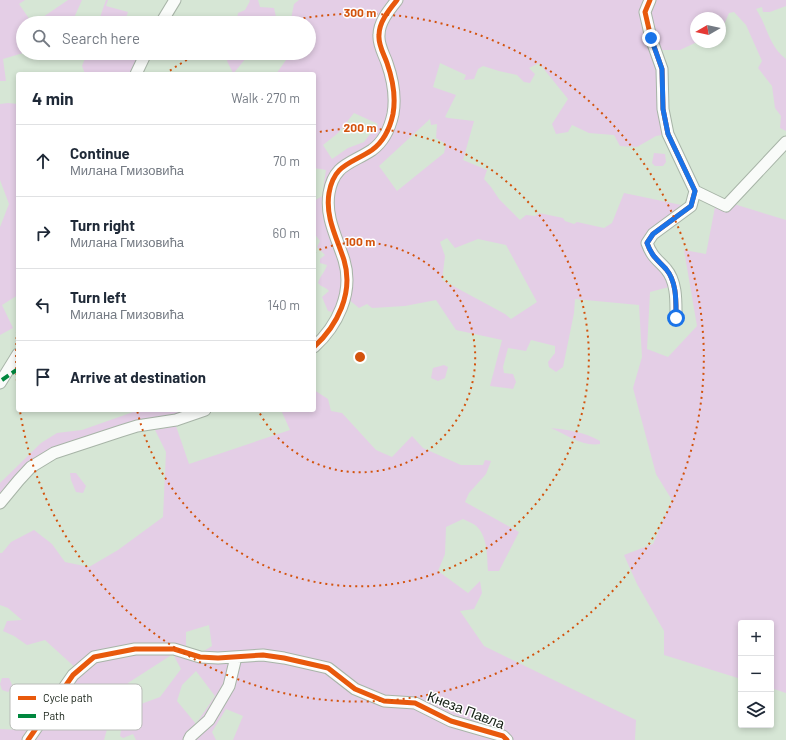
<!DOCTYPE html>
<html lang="en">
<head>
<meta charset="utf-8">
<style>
  :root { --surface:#fff; --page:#f6f6f7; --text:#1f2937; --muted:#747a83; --line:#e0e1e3 }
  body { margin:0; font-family:Barlow,sans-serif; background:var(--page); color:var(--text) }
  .controls { position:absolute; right:12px; bottom:12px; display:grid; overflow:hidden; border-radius:4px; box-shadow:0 2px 6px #0003 }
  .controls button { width:36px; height:36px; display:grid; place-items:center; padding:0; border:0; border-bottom:1px solid var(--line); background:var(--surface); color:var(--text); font:20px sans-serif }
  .compass { position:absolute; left:690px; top:12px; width:36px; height:36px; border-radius:50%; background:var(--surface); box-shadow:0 2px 6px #0003; rotate:261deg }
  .stop { position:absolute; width:12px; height:12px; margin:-9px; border:3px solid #1a73e8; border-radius:50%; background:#fff }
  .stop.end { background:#1a73e8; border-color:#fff; box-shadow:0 1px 4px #0008 }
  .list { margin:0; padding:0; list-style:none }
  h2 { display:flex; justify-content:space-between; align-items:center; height:52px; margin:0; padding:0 16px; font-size:17px }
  h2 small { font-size:13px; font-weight:400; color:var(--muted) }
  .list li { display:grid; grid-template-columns:26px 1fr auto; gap:12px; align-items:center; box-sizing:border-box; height:72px; padding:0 16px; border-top:1px solid var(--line) }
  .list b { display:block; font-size:15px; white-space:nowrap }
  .list p { margin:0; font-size:13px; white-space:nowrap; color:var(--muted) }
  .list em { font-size:13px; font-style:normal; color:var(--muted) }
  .icon { flex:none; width:22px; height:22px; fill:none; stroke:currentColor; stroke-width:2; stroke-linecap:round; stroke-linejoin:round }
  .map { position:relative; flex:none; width:786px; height:740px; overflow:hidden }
  .search { position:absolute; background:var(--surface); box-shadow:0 2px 6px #0003; left:16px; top:16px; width:300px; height:44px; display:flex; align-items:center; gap:10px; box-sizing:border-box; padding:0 14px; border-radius:22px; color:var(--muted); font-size:15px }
  .panel { position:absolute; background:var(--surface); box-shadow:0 2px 6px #0003; left:16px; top:72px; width:300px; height:340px; border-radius:4px }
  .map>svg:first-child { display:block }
</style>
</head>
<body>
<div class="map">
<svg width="786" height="740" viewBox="0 0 786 740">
  <rect width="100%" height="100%" fill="#d6e6d5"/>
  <path fill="#e4cee6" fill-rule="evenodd" d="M 0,0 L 25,0 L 19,4 L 30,20 L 43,17 L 68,0 L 82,0 L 73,20 L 65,23 L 23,23 L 23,53 L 3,59 L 6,81 L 0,81 Z
    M 106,0 L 108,0 L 106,6 L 128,12 L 124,23 L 98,23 Z
    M 249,0 L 258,0 L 260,7 L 274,8 L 276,17 L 291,19 L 294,4 L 299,0 L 786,0 L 786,6 L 770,12 L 763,12 L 762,7 L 756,9 C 767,25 769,47 786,59 L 786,131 L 780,128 L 781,116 L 775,108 L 772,86 L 758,68 L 762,61 L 746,25 L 734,12 L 729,13 L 723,27 L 720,29 L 720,18 L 696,18 L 696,42 L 697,42 L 680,50 L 662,50 L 666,105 L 672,133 L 656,136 L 637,147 L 620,146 L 614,135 L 589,133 L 572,125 L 568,132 L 556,134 L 552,124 L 568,99 L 539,63 L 529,68 L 535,74 L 530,83 L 524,82 L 517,75 L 499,71 L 483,66 L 478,69 L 474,79 L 464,80 L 466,75 L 440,63 L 433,87 L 456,95 L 445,117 L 448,118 L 474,121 L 463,160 L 487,170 L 484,179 L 491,187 L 499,199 L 520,220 L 526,215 L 535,216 L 539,213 L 563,218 L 565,221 L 574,224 L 577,222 L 604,228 L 612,223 L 624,193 L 686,206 L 653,230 L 654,237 L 651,244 L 654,244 L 669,287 L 650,292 L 647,349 L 668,357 L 697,326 L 684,250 L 706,254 L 715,207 L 698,197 L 700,189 L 724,201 L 786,220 L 786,693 L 771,688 L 771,623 L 741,623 L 741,679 L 664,655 L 664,631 L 637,584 L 624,555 L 653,544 L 672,500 L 656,474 L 633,388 L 642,357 L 639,305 L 575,299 L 574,313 L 563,367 L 556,372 L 549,367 L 548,362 L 555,353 L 555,346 L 531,340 L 526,351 L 508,348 L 503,367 L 504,373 L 513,374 L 516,382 L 513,389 L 490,386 L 502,340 L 456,330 L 436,300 L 405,306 L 372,308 L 367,304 L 359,308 L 348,299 L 352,280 L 351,269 L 331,214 L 330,197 L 334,183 L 341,170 L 380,148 L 392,130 L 386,129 C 380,136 373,146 365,151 C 355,158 344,158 336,168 C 318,191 324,221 334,246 C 339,257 344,268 344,281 C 344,292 341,302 336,313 L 328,311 L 322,297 L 329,291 C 326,287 321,287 318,283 C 320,276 325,272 327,265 L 320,263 L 320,259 L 325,255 L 317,247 L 320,241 L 314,233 L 314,201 L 322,196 L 326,170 L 314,168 L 314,74 L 276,74 L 291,53 L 309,53 L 309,23 L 241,23 L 237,19 L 238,13 L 245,10 L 250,1 ZM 354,113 L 378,124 L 364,142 L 348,148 L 332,159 L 323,145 L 338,133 ZM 430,119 L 431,125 L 437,124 L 436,138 L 446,144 L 444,153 L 397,191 L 379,166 ZM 447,238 L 455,248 L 478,239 L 506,245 L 537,302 L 511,319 L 505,314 L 442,280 L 445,256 L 440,242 Z
    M 87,53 L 145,53 L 135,74 L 85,74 L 82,66 Z
    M 230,53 L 250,53 L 233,74 L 224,74 L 233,73 L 227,61 Z
    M 8,103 L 18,104 L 18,295 L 2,305 L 13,328 L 0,335 L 0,227 L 9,204 L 0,180 L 0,104 Z
    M 654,153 L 665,154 L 666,162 L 663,166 L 655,166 L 652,163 Z
    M 444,365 L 448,367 L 445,378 L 438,381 L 431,378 L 433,368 Z
    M 314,390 L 328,399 L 331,411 L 342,413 L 376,450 L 392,457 L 412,436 L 423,448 L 461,465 L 483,465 L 485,460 L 491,461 L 486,474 L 469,493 L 465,502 L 519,532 L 499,571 L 488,571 C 487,557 488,535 475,525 C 472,523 467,521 463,519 L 446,527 L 445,554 L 438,571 L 468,593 L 480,581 L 482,593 L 474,609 L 460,611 L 484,646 L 636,720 L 635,740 L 233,740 L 243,716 L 226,709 L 212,732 L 216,740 L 136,740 L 133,734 L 123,738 L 120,736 L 123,719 L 109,722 L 104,740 L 0,740 L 0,729 L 22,730 L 21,727 L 26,721 L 34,719 L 56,690 L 78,670 L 45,640 L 27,645 L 14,636 L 3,631 L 7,621 L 22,620 L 8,608 L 0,605 L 0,553 L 2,553 L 11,542 L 34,530 L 52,544 L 65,562 L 89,567 L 118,550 L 163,517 L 166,452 L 155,430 L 176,426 L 189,464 L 290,430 L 281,410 L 314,410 ZM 209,625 L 212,646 L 199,654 L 223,662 C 203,664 202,662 186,650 L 186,632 ZM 173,654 L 181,669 L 160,697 L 141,704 L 128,683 ZM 196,671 L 215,696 L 196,724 L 177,701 L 182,685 Z
    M 158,410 L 196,410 L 60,453 L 39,455 L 11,483 L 0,500 L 0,483 L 41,443 L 57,433 L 82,430 L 136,411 L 158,412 Z
    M 551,428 C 568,430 585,432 600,441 L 600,444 C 583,447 565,434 551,428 Z
    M 70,473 L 76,473 L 86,486 L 83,493 L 76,492 L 71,480 Z
    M 2,678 L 9,678 L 13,687 L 8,692 L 2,690 L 0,684 Z"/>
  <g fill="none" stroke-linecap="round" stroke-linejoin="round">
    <defs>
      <path id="minor" d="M 650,0 L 645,12 L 651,38 L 662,69 L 663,109 L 668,134 L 695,191 L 691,206 L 653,234 L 647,243 C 652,257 657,259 666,269 C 677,282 676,301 676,318
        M 161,23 L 175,0
        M 136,74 L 146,53
        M 695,191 L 726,206 L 786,142
        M 314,347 C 337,326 354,293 344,260 C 337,238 325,217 329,193 C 334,164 351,164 372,150 C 383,142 390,128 393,114 C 396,97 393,80 387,63 C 384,54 378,45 379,35 C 379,22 389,10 397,0
        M 0,383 L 18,354
        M 0,503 L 19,480 L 31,467 L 54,453 L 121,431 L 137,426 L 176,420 L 205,410
        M 28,740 L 73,675 L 94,657 L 135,649 L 174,649 L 200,657 L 218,658 L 263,655 L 284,658 L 328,668 L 355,689 L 384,701 L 415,703 L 451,721 L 503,736 L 507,740
        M 189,740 L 191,736 L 209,720 L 229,686 L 236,657"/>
    </defs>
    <use href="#minor" stroke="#a7b4a7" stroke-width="13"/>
    <use href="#minor" stroke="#f9fbf9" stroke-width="11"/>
    <path stroke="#00873e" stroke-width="4" stroke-dasharray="8 4" stroke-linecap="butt" d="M 2,380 L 18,369"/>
    <defs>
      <path id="cycleway" d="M 650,0 L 645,12 L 651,38 L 662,69 L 663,109 L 668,134 L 695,191 L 691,206 L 653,234 L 647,243 C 652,257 657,259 666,269 C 677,282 676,301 676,318
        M 314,347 C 337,326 354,293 344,260 C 337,238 325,217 329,193 C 334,164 351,164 372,150 C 383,142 390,128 393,114 C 396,97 393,80 387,63 C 384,54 378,45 379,35 C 379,22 389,10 397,0
        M 28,740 L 73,675 L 94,657 L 135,649 L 174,649 L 200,657 L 218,658 L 263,655 L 284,658 L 328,668 L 355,689 L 384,701 L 415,703 L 451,721 L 503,736 L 507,740"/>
    </defs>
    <use href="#cycleway" stroke="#fff" stroke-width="8"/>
    <use href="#cycleway" stroke="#e8590c" stroke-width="5"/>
  </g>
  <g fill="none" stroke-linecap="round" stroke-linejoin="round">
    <path stroke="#1a73e8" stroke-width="5" d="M 651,38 L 662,69 L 663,109 L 668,134 L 695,191 L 691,206 L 653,234 L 647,243 C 652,257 657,259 666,269 C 677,282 676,302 676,318"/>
  </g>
  <g fill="none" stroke="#d3530d" stroke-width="2" stroke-dasharray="2 4">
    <path d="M314 252A115 115 0 1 1 258 410"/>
    <path d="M314 133A229 229 0 1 1 137 410"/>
    <path d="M18 393A344 344 0 0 1 18 321M165 74A344 344 0 0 1 199 53M280 23A344 344 0 1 1 20 411"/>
  </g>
  <g text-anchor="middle" stroke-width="3" stroke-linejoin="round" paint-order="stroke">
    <g font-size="14" fill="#151f14" stroke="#fff">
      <text transform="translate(466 710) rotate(21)" y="5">Кнеза Павла</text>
    </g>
  </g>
  <rect x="10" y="684" width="132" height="46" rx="6" fill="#fff" stroke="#b9bcb8" stroke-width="1"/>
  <rect x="18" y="696" width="18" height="4" fill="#e8590c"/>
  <rect x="18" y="714" width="18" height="4" fill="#00873e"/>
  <g font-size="11" fill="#151f14">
    <text x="43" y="702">Cycle path</text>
    <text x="43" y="720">Path</text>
  </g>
  <circle cx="360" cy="357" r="6" fill="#d3530d" stroke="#fff" stroke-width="2"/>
  <g font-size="12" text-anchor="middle" font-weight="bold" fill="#d3530d" stroke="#fff" stroke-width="3" stroke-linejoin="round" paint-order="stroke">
    <text x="360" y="17">300 m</text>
    <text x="360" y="132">200 m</text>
    <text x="360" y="246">100 m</text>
  </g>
</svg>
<div class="controls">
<button>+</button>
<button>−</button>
<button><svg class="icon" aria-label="layers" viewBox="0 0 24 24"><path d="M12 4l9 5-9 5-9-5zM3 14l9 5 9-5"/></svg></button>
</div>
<svg class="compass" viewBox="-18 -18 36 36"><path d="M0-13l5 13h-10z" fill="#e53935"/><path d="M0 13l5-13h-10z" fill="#747a83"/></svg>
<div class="stop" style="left:676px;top:318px"></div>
<div class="stop end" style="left:651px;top:38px"></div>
<div class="search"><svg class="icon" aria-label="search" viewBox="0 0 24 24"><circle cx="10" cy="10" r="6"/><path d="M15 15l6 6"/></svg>Search here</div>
<section class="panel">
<h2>4 min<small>Walk · 270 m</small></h2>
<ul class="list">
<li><svg class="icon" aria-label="ahead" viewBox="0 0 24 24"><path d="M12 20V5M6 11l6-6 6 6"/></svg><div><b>Continue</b><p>Милана Гмизовића</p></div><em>70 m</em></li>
<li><svg class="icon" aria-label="right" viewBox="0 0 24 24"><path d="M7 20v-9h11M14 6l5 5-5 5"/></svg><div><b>Turn right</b><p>Милана Гмизовића</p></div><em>60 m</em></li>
<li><svg class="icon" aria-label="left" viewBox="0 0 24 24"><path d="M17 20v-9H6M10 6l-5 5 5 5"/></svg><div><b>Turn left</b><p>Милана Гмизовића</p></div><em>140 m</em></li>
<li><svg class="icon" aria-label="arrive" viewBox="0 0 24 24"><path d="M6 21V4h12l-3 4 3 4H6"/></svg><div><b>Arrive at destination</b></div></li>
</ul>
</section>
</div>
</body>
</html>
